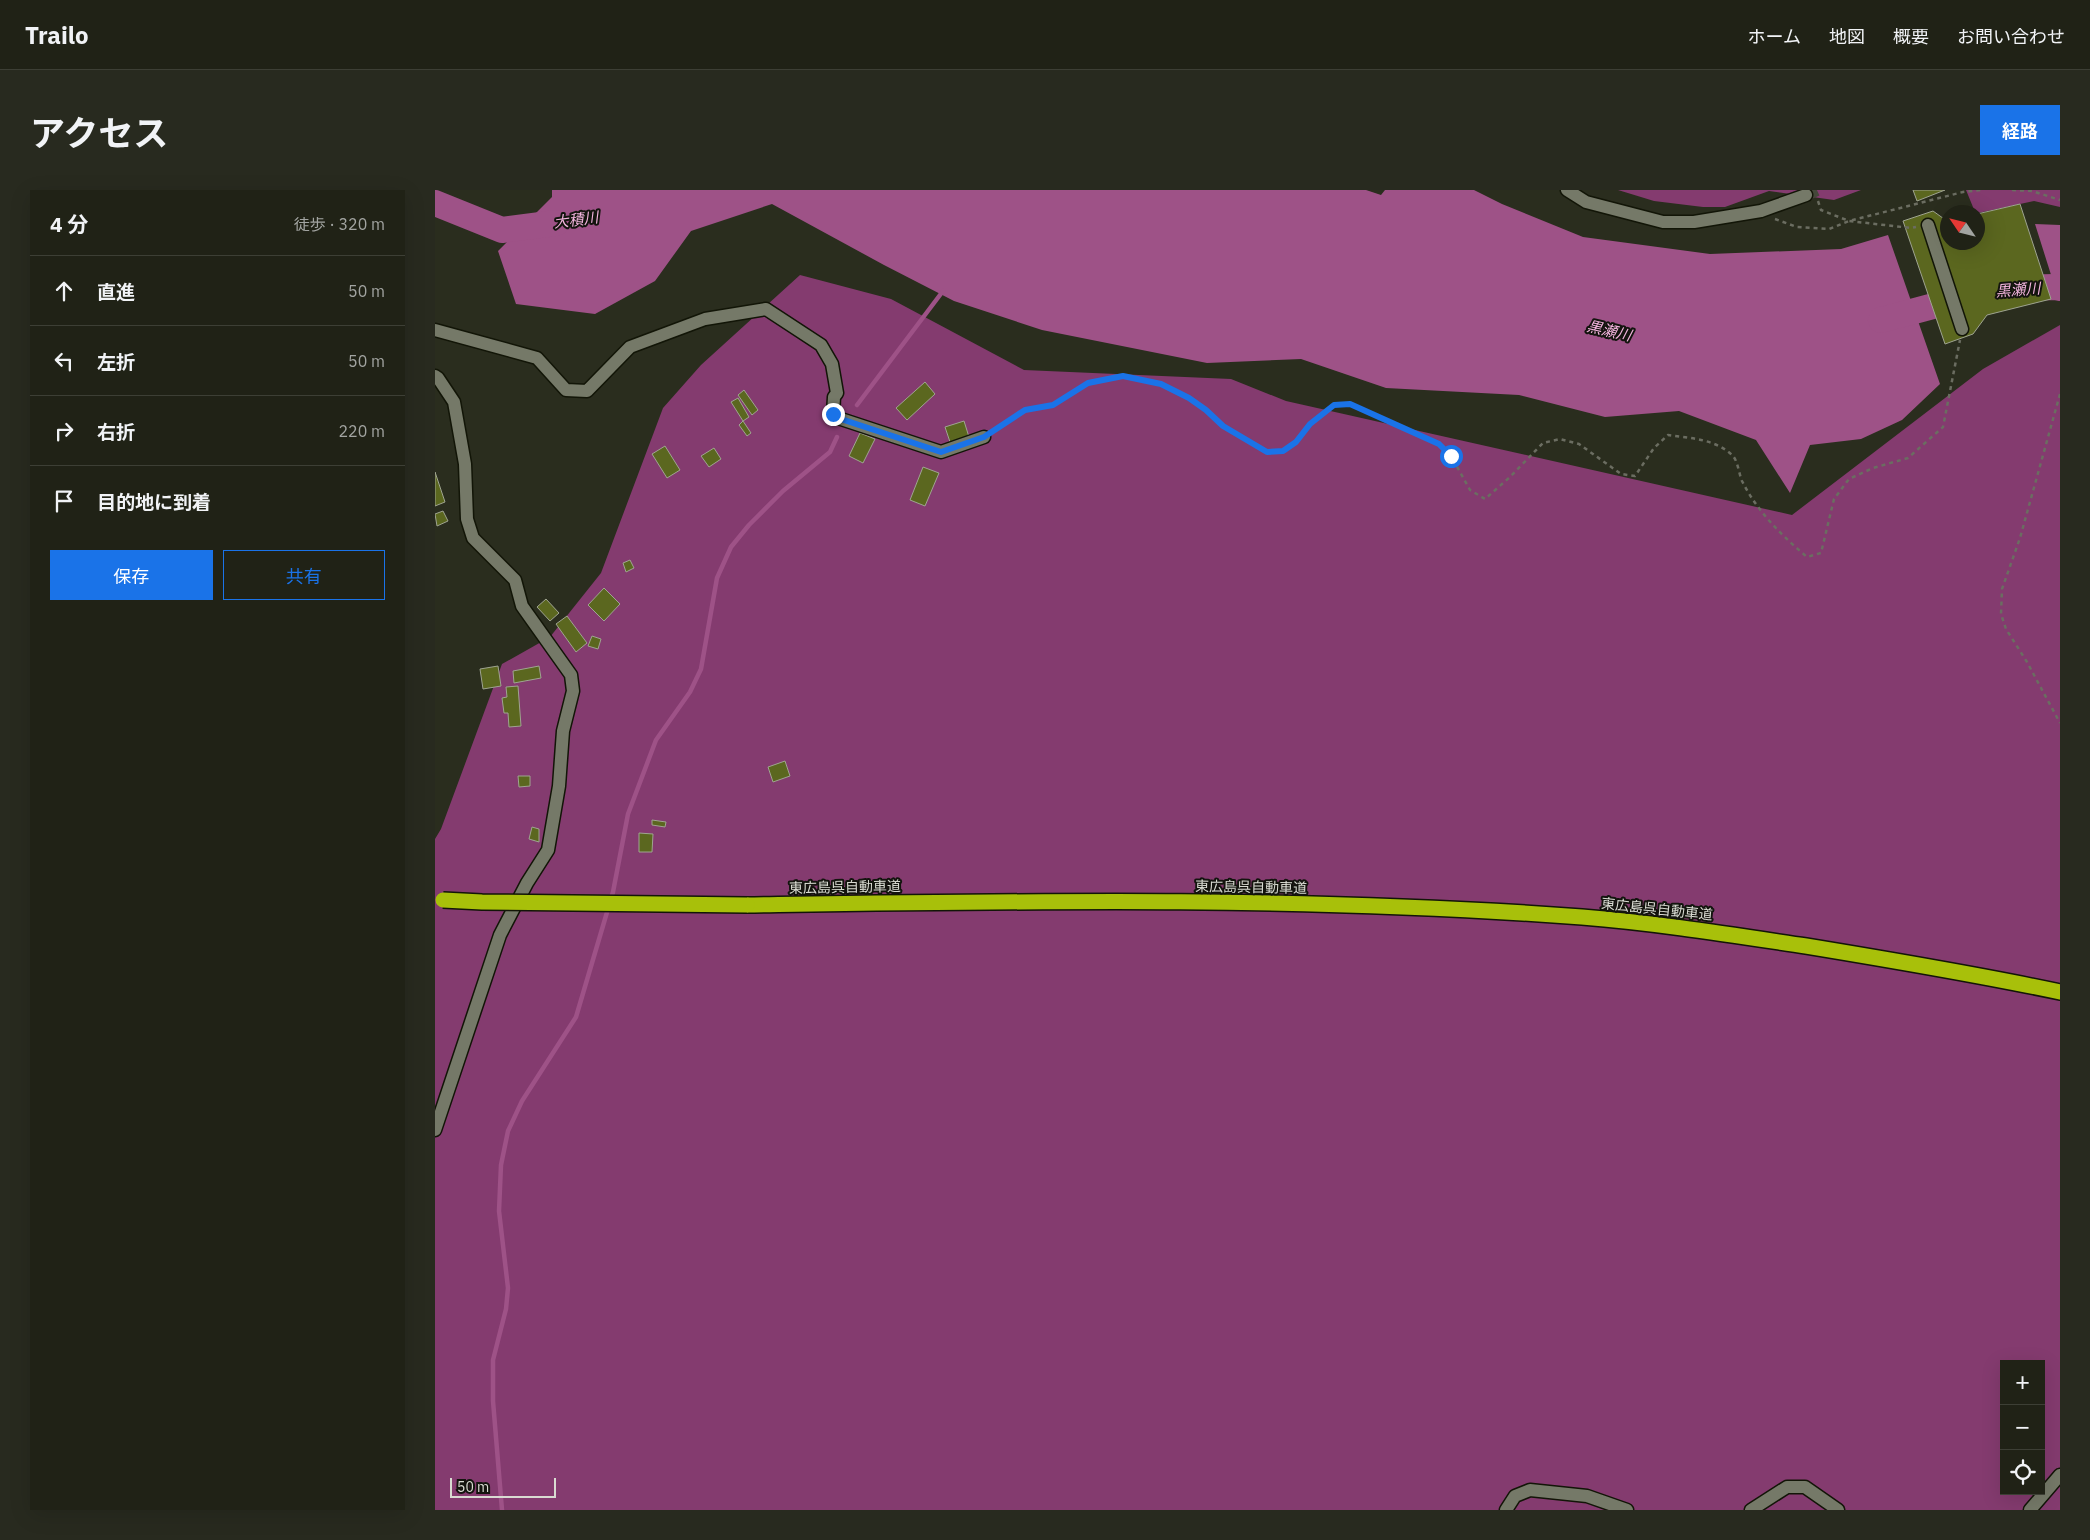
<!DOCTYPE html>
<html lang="ja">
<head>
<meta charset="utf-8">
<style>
  :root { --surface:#202216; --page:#282a1f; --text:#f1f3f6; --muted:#a2a4a1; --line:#3d3f35; --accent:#1a73e8 }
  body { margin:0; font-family:"IBM Plex Sans","Noto Sans JP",sans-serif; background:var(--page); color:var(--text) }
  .controls { position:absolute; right:15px; bottom:15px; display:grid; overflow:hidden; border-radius:0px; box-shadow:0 5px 20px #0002 }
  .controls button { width:45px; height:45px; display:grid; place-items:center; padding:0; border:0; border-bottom:1px solid var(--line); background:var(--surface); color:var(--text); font:25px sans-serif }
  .compass { position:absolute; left:1505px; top:15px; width:45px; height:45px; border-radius:50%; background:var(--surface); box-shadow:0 5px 20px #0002; rotate:305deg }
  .scale { position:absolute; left:15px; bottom:12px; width:106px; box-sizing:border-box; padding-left:5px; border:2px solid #d9dbd2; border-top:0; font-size:14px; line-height:18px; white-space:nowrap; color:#d9dbd2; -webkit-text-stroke:4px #13140e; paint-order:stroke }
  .stop { position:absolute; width:15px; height:15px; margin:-11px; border:4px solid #1a73e8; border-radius:50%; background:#fff }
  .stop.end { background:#1a73e8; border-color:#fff; box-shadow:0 1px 5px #0008 }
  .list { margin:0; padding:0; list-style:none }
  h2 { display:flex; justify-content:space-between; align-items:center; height:65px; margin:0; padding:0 20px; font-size:21px }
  h2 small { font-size:16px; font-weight:400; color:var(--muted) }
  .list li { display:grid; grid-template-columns:32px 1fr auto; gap:15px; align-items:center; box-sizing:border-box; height:70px; padding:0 20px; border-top:1px solid var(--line) }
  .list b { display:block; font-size:19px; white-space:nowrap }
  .list em { font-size:16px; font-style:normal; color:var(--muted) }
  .actions { display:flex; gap:10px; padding:15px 20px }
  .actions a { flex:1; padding:11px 0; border:1px solid var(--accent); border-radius:0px; text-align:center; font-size:18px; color:var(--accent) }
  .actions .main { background:var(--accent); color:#fff }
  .icon { flex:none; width:28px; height:28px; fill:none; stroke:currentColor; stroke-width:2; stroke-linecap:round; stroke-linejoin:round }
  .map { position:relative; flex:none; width:1625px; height:1320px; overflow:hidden; border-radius:0px }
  header { display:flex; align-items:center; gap:30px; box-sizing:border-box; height:70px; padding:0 25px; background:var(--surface); border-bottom:1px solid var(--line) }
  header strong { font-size:24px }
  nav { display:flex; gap:28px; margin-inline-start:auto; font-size:18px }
  .intro { display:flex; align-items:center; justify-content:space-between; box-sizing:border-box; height:120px; padding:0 30px }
  h1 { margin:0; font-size:35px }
  .button { padding:12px 22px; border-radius:0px; background:var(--accent); color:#fff; font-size:18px; font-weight:700 }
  main { display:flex; gap:30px; padding:0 30px }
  aside { flex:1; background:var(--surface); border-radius:0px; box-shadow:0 5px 20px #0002 }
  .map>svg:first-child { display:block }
</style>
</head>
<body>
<header>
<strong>Trailo</strong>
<nav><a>ホーム</a><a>地図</a><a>概要</a><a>お問い合わせ</a></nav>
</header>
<div class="intro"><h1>アクセス</h1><a class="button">経路</a></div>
<main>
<aside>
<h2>4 分<small>徒歩 · 320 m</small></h2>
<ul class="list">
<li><svg class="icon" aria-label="ahead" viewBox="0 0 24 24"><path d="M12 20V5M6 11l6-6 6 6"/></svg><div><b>直進</b></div><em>50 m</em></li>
<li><svg class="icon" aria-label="left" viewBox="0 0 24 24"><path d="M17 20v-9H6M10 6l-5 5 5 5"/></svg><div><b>左折</b></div><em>50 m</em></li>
<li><svg class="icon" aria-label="right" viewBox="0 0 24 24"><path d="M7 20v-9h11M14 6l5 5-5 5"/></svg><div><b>右折</b></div><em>220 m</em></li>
<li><svg class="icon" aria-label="arrive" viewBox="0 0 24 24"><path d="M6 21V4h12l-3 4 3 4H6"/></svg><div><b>目的地に到着</b></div></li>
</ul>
<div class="actions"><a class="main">保存</a><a>共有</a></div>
</aside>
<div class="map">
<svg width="1625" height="1320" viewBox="0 0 1625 1320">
  <rect width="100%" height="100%" fill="#2a2d1e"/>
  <path fill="#843b6f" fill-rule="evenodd" d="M 1183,0 L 1426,0 L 1399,10 L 1334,1 L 1290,17 L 1268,17 L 1219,11 Z
    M 1531,0 L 1625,0 L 1625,17 L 1599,11 L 1543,23 L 1540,22 Z
    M 365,85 L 456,109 L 589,180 L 796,189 L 851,211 L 1357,325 L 1548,179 L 1625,135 L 1625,1320 L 0,1320 L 0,649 L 6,639 L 67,474 L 115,447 L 166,383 L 228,218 L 266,175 ZM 1569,1174 L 1606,1174 L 1606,1301 L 1569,1301 Z"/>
  <path fill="#9e5287" d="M 117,0 L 931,0 L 946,5 L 950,0 L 1039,0 L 1067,14 L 1148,47 L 1275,64 L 1406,59 L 1453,45 L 1505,194 L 1467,230 L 1426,249 L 1375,255 L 1355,303 L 1321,250 L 1244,221 L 1170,227 L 1084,205 L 951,198 L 866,169 L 772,173 L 607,140 L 519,111 L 449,75 L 337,14 L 256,41 L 220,91 L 160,124 L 81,114 L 63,61 L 117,7 Z
    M 1600,34 L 1625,35 L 1625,108 L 1623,107 Z"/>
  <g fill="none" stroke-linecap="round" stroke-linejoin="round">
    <path stroke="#9e5287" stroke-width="4.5" d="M 422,215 L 508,101
      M 67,1320 L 58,1211 L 58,1170 L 71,1119 L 73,1098 L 64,1021 L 66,975 L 73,941 L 87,911 L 141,827 L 178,702 L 193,624 L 221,550 L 255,502 L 266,479 L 282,388 L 296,357 L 314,335 L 348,301 L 395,262 L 402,247"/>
    <path stroke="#9e5287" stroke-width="26" d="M 0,13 L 67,40 L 121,33
      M 1577,98 L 1620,97 L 1625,98
      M 1446,130 L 1532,107"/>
  </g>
  <path fill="#5b671f" stroke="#9fa491" d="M 1478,0 L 1510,0 L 1482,11 Z
    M 1585,14 L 1616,109 L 1552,125 L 1538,144 L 1510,154 L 1468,31 L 1498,21 L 1512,31 L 1512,52 L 1542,52 L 1542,24 Z
    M 490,192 L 500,204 L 472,230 L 461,218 Z
    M 309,200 L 323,220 L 317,225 L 303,205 Z
    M 303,208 L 314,227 L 308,231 L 296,212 Z
    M 308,231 L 316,243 L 312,246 L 304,235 Z
    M 529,231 L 534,247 L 515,252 L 510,237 Z
    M 425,243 L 440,249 L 428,273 L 414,266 Z
    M 230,256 L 245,280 L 232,288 L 217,264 Z
    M 279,258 L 286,269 L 274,277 L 266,266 Z
    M 488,277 L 504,283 L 490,316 L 475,310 Z
    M 0,282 L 10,312 L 0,316 Z
    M 8,321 L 13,331 L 2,336 L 0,324 Z
    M 195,370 L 199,378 L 191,382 L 188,373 Z
    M 169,398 L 185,414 L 169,431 L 153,415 Z
    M 111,409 L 124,423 L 115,431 L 102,417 Z
    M 132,426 L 152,453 L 141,462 L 121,434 Z
    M 157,446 L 166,449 L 163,459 L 153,456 Z
    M 63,476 L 66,496 L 48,499 L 45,479 Z
    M 104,476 L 106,488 L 79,493 L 78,481 Z
    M 83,496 L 86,536 L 74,537 L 73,523 L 69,523 L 67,508 L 72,507 L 71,497 Z
    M 350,571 L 355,586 L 338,592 L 333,577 Z
    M 83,586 L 95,586 L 95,596 L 84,597 Z
    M 217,630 L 231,632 L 230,637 L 217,635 Z
    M 97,637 L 104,639 L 104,652 L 94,649 Z
    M 204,643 L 218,644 L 217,662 L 204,662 Z"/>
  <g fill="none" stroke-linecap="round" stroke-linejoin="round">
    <path stroke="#444739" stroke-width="12" stroke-dasharray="12 6" stroke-linecap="butt" d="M 1371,5 L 1382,0"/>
    <defs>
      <path id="minor" d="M 1132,0 L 1151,12 L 1228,32 L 1259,32 L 1326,21 L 1371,5
        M 1493,35 L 1527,139
        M 0,140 L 102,168 L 131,200 L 152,201 L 195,157 L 270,129 L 331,119 L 386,155 L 397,174 L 402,203 L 399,207 L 398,224 L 406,229 L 506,262 L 549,247
        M 0,186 L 3,188 L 19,212 L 30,274 L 32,329 L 38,348 L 80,390 L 87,416 L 136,485 L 138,501 L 128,541 L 124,596 L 113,660 L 92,693 L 65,745 L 0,940
        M 1071,1320 L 1080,1306 L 1095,1300 L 1152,1306 L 1192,1320
        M 1316,1320 L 1352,1297 L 1370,1297 L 1403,1320
        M 1595,1320 L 1625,1285"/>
      <path id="highway" d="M 312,715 C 591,711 869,706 1147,727 C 1222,733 1297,745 1371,756 C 1456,770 1541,784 1625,802"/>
    </defs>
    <use href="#minor" stroke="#121507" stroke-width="15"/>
    <use href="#highway" stroke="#121507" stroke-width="18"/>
    <path stroke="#6b6d61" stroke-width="2.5" stroke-dasharray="4 4" stroke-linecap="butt" d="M 1577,0 L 1597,1 L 1625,10
      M 1383,11 L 1386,20 L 1414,31 L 1476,38 L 1481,37
      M 1340,29 L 1362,37 L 1394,39 L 1414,31 L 1528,2 L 1546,0
      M 1625,204 L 1585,348 L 1567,399 L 1566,424 L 1571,439 L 1592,472 L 1625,533
      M 559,240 L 590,220 L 618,215 L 653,193 L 688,186 L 726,194 L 754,208 L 771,220 L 788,236 L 831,262 L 848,261 L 861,252 L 875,234 L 899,215 L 915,214 L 1004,254 L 1016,266 L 1035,300 L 1050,309 L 1075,287 L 1108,253 L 1125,249 L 1144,254 L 1186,284 L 1200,286 L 1219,258 L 1233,245 C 1255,248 1281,249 1298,266 C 1303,272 1304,284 1307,291 C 1322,321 1346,345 1372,367 L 1386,363 L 1399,309 L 1414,289 L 1438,278 L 1473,268 L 1508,237 L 1525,150"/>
    <use href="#minor" stroke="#757968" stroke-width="12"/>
    <use href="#highway" stroke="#a8c00a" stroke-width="15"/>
    <defs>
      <path id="highway-bridge" d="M 8,710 L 47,712 L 312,715"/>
    </defs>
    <use href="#highway-bridge" stroke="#121507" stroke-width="18" stroke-linecap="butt"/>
    <use href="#highway-bridge" stroke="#a8c00a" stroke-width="15"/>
  </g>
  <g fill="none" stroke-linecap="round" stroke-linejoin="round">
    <path stroke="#1a73e8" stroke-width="6" d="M 398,224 L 406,229 L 418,233 L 506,262 L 549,247 L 590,220 L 618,215 L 653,193 L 688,186 L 726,194 L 754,208 L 771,220 L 788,236 L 832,262 L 848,261 L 861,252 L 875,234 L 899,215 L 915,214 L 1004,254 L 1016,266"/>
  </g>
  <g text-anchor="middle" stroke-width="4" stroke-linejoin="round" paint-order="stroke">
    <g font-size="14" fill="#d9dbd2" stroke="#13140e">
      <text transform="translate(410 697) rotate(-1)" y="5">東広島呉自動車道</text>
      <text transform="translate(816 697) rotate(1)" y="5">東広島呉自動車道</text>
      <text transform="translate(1222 719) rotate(6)" y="5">東広島呉自動車道</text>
    </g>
    <g font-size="15" font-style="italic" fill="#f3b4de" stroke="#13140e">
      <text transform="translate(141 30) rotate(-7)" y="5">大積川</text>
      <text transform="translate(1583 100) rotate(-4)" y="5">黒瀬川</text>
      <text transform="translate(1174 141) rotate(13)" y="5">黒瀬川</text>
    </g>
  </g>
</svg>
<div class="controls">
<button>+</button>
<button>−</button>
<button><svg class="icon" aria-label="locate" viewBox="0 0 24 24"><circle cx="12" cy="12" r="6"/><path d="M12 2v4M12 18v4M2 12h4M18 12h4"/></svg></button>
</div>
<svg class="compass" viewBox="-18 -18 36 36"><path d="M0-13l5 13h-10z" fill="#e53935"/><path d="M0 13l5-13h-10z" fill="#a2a4a1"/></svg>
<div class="scale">50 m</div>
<div class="stop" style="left:1016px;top:266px"></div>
<div class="stop end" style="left:398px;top:224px"></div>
</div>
</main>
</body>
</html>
